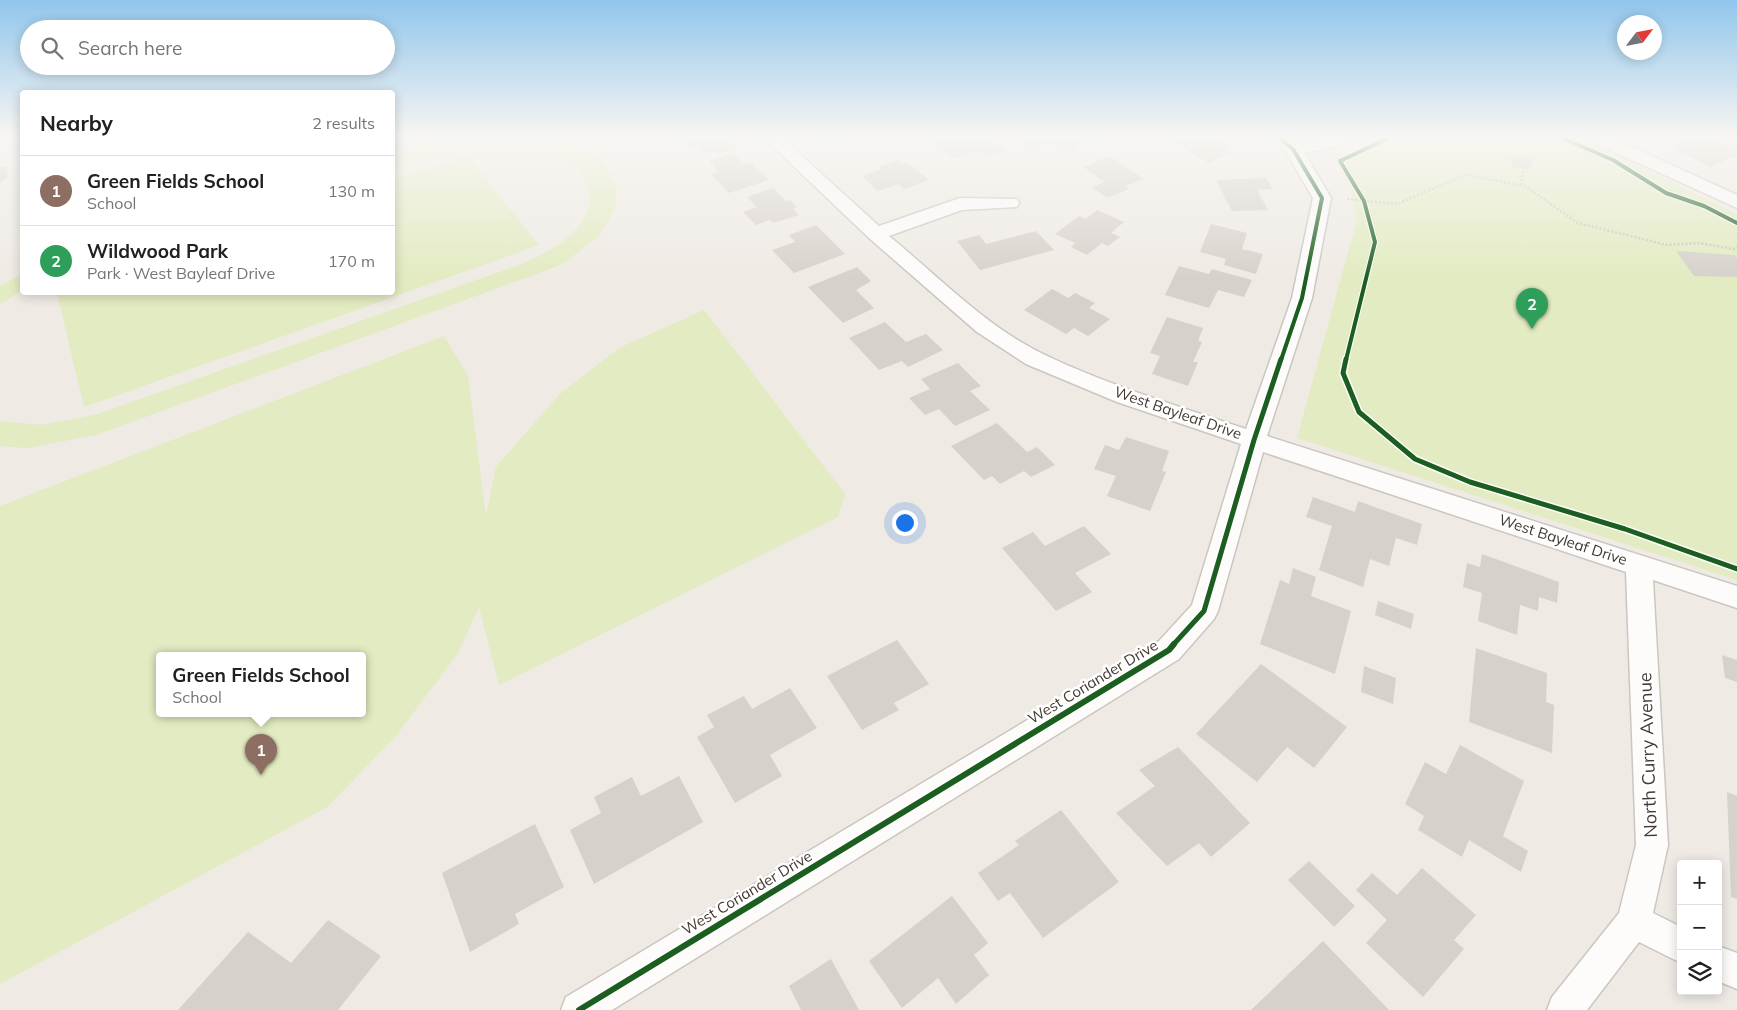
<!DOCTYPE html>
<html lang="en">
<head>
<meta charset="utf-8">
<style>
  :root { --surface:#fff; --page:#f2f2f2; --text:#202124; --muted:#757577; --line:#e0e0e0; --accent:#111827 }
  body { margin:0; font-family:Mulish,sans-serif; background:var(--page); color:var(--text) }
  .controls { position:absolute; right:15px; bottom:15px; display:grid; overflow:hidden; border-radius:5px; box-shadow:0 2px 12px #0003 }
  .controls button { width:45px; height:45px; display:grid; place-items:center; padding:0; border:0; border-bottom:1px solid var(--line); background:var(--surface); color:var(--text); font:25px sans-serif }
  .compass { position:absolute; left:1617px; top:15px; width:45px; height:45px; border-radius:50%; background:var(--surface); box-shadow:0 2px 12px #0003; rotate:58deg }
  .you { position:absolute; left:904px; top:522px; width:18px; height:18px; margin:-12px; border:4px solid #fff; border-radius:50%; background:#1a73e8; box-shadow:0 0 0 8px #1a73e833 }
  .badge { display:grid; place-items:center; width:32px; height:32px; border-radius:50%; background:var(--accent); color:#fff; font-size:16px; font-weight:700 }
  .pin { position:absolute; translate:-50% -41px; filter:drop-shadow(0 1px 2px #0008) }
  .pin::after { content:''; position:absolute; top:26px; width:18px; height:15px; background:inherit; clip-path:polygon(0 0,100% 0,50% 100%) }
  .popup { position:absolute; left:156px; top:652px; width:210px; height:65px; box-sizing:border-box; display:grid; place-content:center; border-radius:5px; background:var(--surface); filter:drop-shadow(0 1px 4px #0005); font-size:16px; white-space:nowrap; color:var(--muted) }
  .popup b { font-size:19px; color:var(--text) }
  .popup::after { content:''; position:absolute; left:50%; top:100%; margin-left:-10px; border:10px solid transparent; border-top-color:var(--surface) }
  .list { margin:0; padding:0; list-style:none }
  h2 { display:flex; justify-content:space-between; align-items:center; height:65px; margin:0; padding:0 20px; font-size:21px }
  h2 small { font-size:16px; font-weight:400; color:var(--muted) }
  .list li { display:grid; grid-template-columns:32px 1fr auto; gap:15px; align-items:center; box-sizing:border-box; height:70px; padding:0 20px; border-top:1px solid var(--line) }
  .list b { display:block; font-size:19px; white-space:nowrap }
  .list p { margin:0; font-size:16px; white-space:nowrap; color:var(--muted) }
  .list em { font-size:16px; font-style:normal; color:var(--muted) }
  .icon { flex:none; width:28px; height:28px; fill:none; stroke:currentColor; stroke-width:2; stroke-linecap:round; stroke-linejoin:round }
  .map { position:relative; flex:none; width:1737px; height:1010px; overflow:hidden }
  .search { position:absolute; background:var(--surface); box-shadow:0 2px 12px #0003; left:20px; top:20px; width:375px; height:55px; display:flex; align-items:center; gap:12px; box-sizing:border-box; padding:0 18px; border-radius:28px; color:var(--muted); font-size:19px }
  .panel { position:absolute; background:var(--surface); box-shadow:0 2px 12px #0003; left:20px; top:90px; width:375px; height:205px; border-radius:5px }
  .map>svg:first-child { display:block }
</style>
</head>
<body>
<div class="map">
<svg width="1737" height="1010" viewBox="0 0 1737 1010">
  <rect width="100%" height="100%" fill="#efeae4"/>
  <path fill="#e2ebc1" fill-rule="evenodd" d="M 452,137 L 549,137 L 581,147 L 604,163 L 616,185 L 616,207 L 600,235 L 563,264 L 96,435 L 27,448 L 0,446 L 0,421 L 41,425 L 98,414 L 522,264 C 543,254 565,244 579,226 C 611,183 568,153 528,147 C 482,141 436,156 393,169 L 393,155 Z
    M 1389,137 L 1579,137 L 1737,214 L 1737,580 L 1297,438 L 1357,220 L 1351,188 L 1334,159 Z
    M 468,156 L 539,245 L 84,407 L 57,293 L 392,292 L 393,179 Z
    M 22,274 L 22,290 L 0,304 L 0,286 Z
    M 704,310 L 845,494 L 838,517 L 499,685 L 479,607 L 458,653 L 396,736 L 327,807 L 0,984 L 0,506 L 444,336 L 468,376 L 486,516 L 496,467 L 560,394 L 619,348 ZM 160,656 L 362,656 L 362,714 L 160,714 Z"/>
  <path fill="#d7d1cb" d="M 728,137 L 739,148 L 719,154 L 715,151 L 705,154 L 696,146 L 688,148 L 677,138 Z
    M 823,137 L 847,137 L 847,138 L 830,143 Z
    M 939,137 L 989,137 L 1006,150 L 986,157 L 977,151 L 954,159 L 930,141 Z
    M 1025,137 L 1084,137 L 1089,139 L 1073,153 L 1045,144 L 1036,152 L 1016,145 Z
    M 1177,137 L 1218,137 L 1234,147 L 1228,150 L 1233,153 L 1208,163 L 1171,140 Z
    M 1693,137 L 1711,137 L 1737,149 L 1737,159 L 1732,157 L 1711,167 L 1671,148 Z
    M 734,153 L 744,164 L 750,162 L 769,180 L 729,193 L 711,174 L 719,172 L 709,161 Z
    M 1511,155 L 1532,159 L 1531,169 L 1512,167 Z
    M 1110,156 L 1144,179 L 1125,186 L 1129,189 L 1107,198 L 1092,187 L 1105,182 L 1083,167 Z
    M 898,160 L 902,164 L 907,162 L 929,180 L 904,189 L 898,184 L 878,191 L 862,176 L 881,169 L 878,167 Z
    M 7,166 L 8,177 L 0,183 L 0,168 Z
    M 1266,178 L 1273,189 L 1257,190 L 1268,210 L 1232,211 L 1216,180 Z
    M 773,188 L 786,201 L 790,200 L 797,207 L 793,209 L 799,215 L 773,223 L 770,220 L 756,225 L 743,212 L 757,207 L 747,197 Z
    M 1097,210 L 1124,222 L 1111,233 L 1120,237 L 1108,246 L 1102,243 L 1087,255 L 1071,247 L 1075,243 L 1055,234 L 1079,216 L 1086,219 Z
    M 1211,224 L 1247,233 L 1242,249 L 1263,254 L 1256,274 L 1224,265 L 1226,259 L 1200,252 Z
    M 816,225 L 845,254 L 794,273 L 772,250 L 795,242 L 789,235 Z
    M 1036,231 L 1054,250 L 980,270 L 957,241 L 979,235 L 986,244 Z
    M 1676,251 L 1734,255 L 1737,258 L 1737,277 L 1694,276 Z
    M 1179,266 L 1209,274 L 1212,269 L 1252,280 L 1244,297 L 1218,290 L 1209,308 L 1165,295 Z
    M 857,267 L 871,281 L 856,290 L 874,308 L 843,323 L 808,287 Z
    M 1052,289 L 1068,298 L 1075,293 L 1095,303 L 1089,308 L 1110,319 L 1088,336 L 1074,328 L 1066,334 L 1024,310 Z
    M 1167,317 L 1203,328 L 1198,341 L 1202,342 L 1193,362 L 1198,362 L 1188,386 L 1152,374 L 1160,356 L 1150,353 Z
    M 885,322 L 906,342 L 926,334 L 943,350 L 908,367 L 902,361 L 879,370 L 849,338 Z
    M 958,363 L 981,386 L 970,391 L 990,410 L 955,426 L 939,409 L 925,415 L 909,398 L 930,389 L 921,379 Z
    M 997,423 L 1027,452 L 1037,447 L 1055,465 L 1031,477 L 1024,471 L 1000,484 L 992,476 L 984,480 L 951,446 Z
    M 1126,437 L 1169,451 L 1162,471 L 1166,472 L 1150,511 L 1107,496 L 1116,476 L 1094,469 L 1105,445 L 1119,450 Z
    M 1313,497 L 1355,512 L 1358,501 L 1422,524 L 1417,545 L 1396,538 L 1389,566 L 1370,559 L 1363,587 L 1319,570 L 1332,526 L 1306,517 Z
    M 1084,526 L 1111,554 L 1075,573 L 1092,592 L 1056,611 L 1002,548 L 1033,532 L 1045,546 Z
    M 1482,554 L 1559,582 L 1557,603 L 1539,597 L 1538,611 L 1520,605 L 1517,635 L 1478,621 L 1482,593 L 1463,587 L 1467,563 L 1480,567 Z
    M 1293,568 L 1316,577 L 1311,596 L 1351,611 L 1335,674 L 1260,644 L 1280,580 L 1289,584 Z
    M 1378,601 L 1414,614 L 1411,629 L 1375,615 Z
    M 897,640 L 929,684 L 894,703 L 899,710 L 862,730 L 827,676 Z
    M 1476,648 L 1547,673 L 1546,702 L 1554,705 L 1552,753 L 1469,722 Z
    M 1722,655 L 1737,660 L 1737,682 L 1725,678 Z
    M 1261,664 L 1347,727 L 1314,768 L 1287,747 L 1257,782 L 1196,734 Z
    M 1364,666 L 1396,678 L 1393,704 L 1361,692 Z
    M 790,688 L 817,728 L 770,755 L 782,776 L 735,803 L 697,737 L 714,727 L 707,715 L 744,696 L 752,709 Z
    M 1460,745 L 1524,781 L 1503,836 L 1528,851 L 1521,872 L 1469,840 L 1462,857 L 1418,830 L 1424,816 L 1405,804 L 1425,762 L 1446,774 Z
    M 1178,747 L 1250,823 L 1211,857 L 1199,843 L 1167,866 L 1116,813 L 1155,786 L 1139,770 Z
    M 679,776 L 703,822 L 594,884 L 570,830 L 601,813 L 594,797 L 632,777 L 641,796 Z
    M 1727,792 L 1737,796 L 1737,899 L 1731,897 Z
    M 1061,810 L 1119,882 L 1043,938 L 1010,893 L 998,901 L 978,873 L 1019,845 L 1015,841 Z
    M 535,824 L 564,887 L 515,914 L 519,924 L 470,952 L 442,873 Z
    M 1309,861 L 1355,906 L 1334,927 L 1288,880 Z
    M 1422,868 L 1476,915 L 1454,940 L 1464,949 L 1423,997 L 1366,943 L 1387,920 L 1356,890 L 1372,873 L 1397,895 Z
    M 952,896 L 988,943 L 974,955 L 989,975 L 956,1004 L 938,978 L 902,1008 L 869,961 Z
    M 328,920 L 381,956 L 338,1010 L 178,1010 L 248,932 L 291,963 Z
    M 1323,941 L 1389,1010 L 1251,1010 Z
    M 831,959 L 859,1010 L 801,1010 L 789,986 Z"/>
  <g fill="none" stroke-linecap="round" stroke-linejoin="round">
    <defs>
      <path id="lane" d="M 402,137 L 416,137 L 392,145 L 392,140 Z"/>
      <path id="street" d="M 763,137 L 781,137 L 879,226 L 960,198 L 1017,199 L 1019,203 L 1017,207 L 962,210 L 889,236 C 938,276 985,326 1043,354 C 1107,385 1178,406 1246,429 L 1292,298 L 1313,198 L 1286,152 L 1270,137 L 1289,137 L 1296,143 L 1326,137 L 1350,137 C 1342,149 1317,150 1304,152 L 1331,198 L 1312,298 L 1267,436 L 1737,586 L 1737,608 L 1653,580 L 1668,845 L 1653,913 L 1681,927 L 1681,963 L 1639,942 L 1587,1010 L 1547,1010 L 1552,997 L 1619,913 L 1636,845 L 1626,572 L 1263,452 L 1218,611 L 1214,619 L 1179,659 L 612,1010 L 561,1010 L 566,997 L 1159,641 L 1192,605 L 1241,444 L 1117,402 L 1026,364 L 977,332 L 869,238 Z
        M 1588,137 L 1611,137 L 1737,195 L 1737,208 L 1590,141 Z
        M 1718,946 L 1737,953 L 1737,989 L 1718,981 Z"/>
    </defs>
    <use href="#lane" stroke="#cbc6c0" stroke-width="3"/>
    <use href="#street" stroke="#cbc6c0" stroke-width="3"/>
    <path stroke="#cdc9c5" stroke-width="2.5" stroke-dasharray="2 2" stroke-linecap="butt" d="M 1521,185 L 1523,171
      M 1347,199 L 1397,204 L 1465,175 L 1525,186 L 1578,223 L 1667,245 L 1698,243 L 1734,249 L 1737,247"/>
    <use href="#lane" fill="#fdfcfb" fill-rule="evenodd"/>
    <use href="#street" fill="#fdfcfb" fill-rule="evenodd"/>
    <defs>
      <path id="cycleway-far2" d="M 1278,137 L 1293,149 L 1322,198 L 1302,298 L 1281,360
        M 1560,137 L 1613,160 L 1666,193 L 1704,206 L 1737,223
        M 1346,360 L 1375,242 L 1364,201 L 1340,161 L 1391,137"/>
      <path id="cycleway-far1" d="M 1346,359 L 1343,373 L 1359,412 L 1415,459 L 1470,482 L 1625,529 L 1737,569
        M 1173,645 L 1204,611 L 1254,440 L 1281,359"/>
      <path id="cycleway" d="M 579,1010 L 1169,650 L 1174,644"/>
    </defs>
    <use href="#cycleway-far2" stroke="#fff" stroke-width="6"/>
    <use href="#cycleway-far1" stroke="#fff" stroke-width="8"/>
    <use href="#cycleway" stroke="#fff" stroke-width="9"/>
    <use href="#cycleway-far2" stroke="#1b5e20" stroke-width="4"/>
    <use href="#cycleway-far1" stroke="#1b5e20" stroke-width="5"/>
    <use href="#cycleway" stroke="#1b5e20" stroke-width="6"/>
  </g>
  <linearGradient id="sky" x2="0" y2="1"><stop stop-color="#91c6ec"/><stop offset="0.49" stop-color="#f8f6f3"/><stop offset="1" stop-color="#f8f6f3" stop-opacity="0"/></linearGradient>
  <rect width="1737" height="279" fill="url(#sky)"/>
  <g text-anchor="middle" stroke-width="5" stroke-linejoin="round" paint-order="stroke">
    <g font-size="15" fill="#443931" stroke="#fff">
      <text transform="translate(1178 413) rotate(19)" y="5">West Bayleaf Drive</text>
      <text transform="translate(1563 540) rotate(18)" y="5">West Bayleaf Drive</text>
      <text transform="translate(1093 682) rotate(-31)" y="5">West Coriander Drive</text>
      <text transform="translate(747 893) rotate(-31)" y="5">West Coriander Drive</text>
    </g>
    <g font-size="18" fill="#443931" stroke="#fff">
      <text transform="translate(1648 755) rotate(-92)" y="6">North Curry Avenue</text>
    </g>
  </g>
</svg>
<div class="controls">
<button>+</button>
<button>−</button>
<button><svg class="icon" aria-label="layers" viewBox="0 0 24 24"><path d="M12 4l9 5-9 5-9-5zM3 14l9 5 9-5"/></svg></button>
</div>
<svg class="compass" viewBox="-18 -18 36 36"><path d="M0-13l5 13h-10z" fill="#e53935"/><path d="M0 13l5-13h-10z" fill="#757577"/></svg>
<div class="you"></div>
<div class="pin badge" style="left:261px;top:775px;background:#8d6e63">1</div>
<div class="popup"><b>Green Fields School</b>School</div>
<div class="pin badge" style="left:1532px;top:329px;background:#2e9e5b">2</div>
<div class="search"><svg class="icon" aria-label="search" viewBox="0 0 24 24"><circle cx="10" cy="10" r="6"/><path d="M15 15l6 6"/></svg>Search here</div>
<section class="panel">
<h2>Nearby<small>2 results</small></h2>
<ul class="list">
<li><span class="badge" style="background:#8d6e63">1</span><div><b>Green Fields School</b><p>School</p></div><em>130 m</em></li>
<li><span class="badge" style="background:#2e9e5b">2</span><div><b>Wildwood Park</b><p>Park · West Bayleaf Drive</p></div><em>170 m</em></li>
</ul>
</section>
</div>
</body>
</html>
